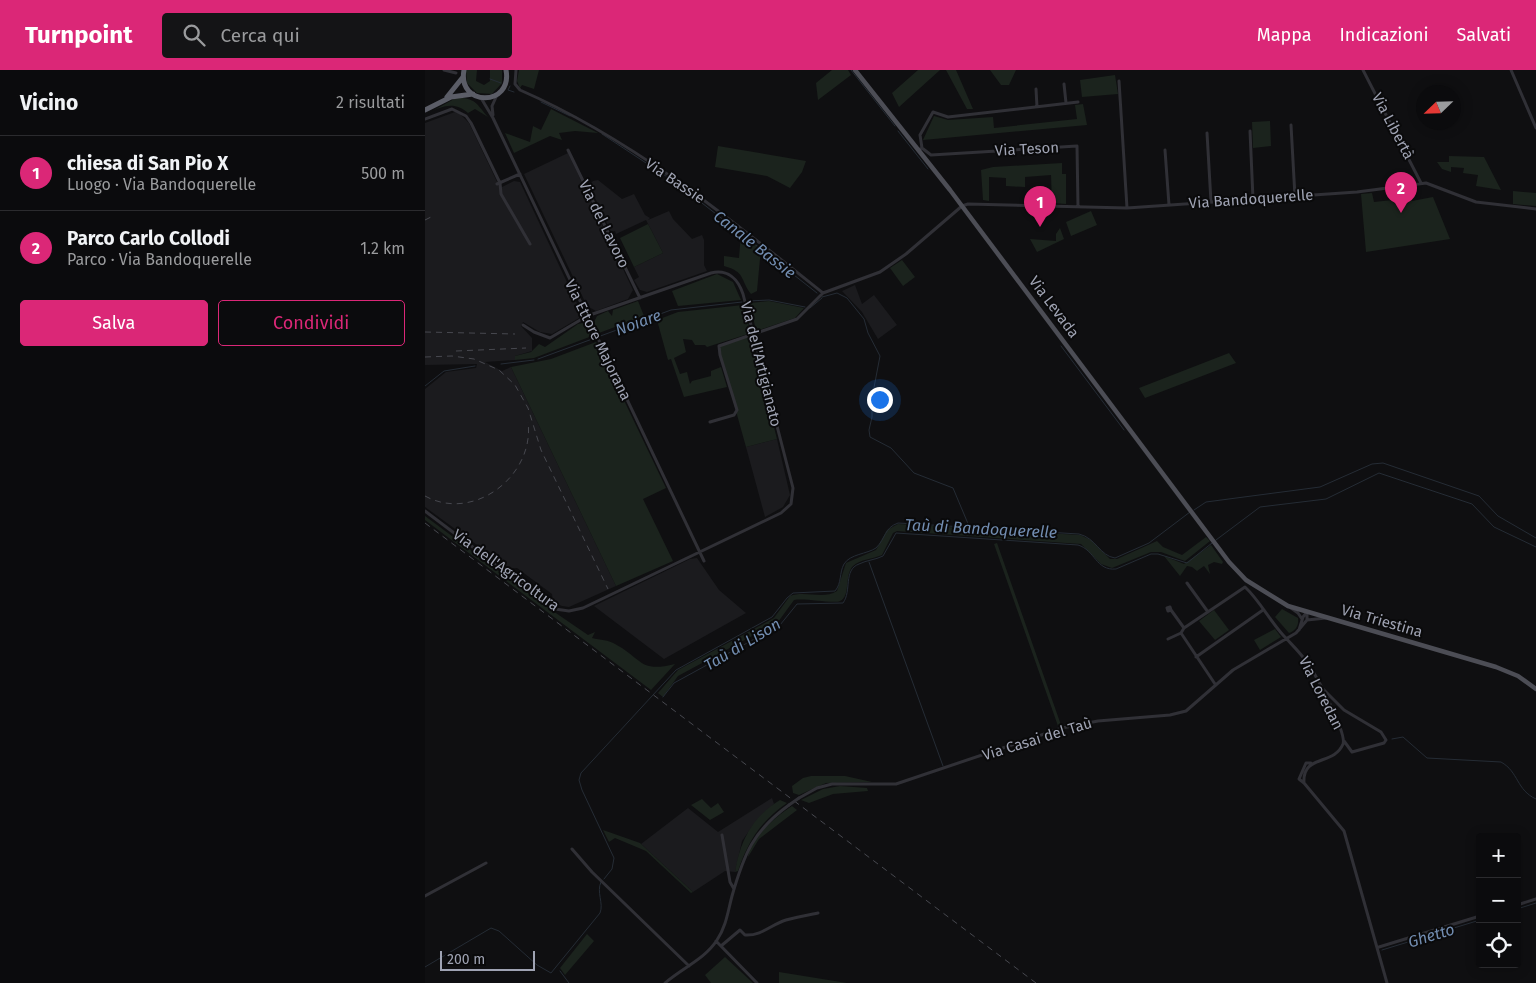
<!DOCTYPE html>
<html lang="it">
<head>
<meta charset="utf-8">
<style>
  :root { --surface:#0b0b0d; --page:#141416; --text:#f1f3f6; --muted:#9a9b9d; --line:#2b2b2e; --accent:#db2777 }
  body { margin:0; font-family:"Fira Sans",sans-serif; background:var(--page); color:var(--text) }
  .controls { position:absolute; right:15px; bottom:15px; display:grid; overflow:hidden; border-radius:5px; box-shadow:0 2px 12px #0003 }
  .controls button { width:45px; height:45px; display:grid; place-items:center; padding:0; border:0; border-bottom:1px solid var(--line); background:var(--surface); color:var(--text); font:25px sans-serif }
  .compass { position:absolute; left:991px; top:15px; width:45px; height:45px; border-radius:50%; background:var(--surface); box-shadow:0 2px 12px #0003; rotate:247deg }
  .scale { position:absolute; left:15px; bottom:12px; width:95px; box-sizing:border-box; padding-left:5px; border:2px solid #9fa3b3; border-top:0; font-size:14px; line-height:18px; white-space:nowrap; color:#9fa3b3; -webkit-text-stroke:4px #0a0a0b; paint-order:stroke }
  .you { position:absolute; left:454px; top:329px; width:18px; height:18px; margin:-12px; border:4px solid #fff; border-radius:50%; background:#1a73e8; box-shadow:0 0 0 8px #1a73e833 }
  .badge { display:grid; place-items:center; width:32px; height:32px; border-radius:50%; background:var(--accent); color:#fff; font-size:16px; font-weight:700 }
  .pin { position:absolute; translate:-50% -41px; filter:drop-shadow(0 1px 2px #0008) }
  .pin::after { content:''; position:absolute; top:26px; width:18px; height:15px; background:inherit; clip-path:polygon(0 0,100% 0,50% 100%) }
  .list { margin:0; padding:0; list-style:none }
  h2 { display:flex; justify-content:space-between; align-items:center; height:65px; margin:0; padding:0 20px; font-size:21px }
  h2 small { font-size:16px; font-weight:400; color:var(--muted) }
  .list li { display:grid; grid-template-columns:32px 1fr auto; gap:15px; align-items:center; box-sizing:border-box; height:75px; padding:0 20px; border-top:1px solid var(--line) }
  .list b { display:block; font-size:19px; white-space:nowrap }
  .list p { margin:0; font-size:16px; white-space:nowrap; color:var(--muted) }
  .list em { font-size:16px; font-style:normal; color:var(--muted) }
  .actions { display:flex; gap:10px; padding:15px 20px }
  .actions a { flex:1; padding:11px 0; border:1px solid var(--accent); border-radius:5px; text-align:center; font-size:18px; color:var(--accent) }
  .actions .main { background:var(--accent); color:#fff }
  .icon { flex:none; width:28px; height:28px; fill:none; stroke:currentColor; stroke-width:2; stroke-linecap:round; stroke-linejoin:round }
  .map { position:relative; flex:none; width:1111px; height:913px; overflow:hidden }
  header { display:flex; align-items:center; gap:30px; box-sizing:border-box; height:70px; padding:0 25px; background:var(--accent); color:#fff }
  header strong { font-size:24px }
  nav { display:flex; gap:28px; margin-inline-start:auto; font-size:18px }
  .search { width:350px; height:45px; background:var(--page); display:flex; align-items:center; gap:12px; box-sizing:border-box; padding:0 18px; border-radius:5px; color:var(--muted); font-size:19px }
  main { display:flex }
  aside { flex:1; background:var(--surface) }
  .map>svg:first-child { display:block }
</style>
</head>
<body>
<header>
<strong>Turnpoint</strong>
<div class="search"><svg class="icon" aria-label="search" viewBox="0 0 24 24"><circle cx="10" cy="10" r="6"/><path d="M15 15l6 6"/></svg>Cerca qui</div>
<nav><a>Mappa</a><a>Indicazioni</a><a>Salvati</a></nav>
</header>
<main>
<aside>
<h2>Vicino<small>2 risultati</small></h2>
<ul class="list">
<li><span class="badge">1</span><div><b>chiesa di San Pio X</b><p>Luogo · Via Bandoquerelle</p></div><em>500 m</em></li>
<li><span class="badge">2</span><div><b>Parco Carlo Collodi</b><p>Parco · Via Bandoquerelle</p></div><em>1.2 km</em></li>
</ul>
<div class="actions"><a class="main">Salva</a><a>Condividi</a></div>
</aside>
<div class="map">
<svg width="1111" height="913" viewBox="0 0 1111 913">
  <rect width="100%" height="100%" fill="#0f0f11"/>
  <path fill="#1b1b1e" d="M 30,42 L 34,43 L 44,53 L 75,118 L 89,111 L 95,112 L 155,240 L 154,248 L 127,264 L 115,262 L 98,252 L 96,256 L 107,268 L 107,281 L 90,286 L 90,290 L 60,292 L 77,301 L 86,297 L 191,516 L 144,537 L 137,536 L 128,532 L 127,524 L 92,498 L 85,499 L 0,437 L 0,319 L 21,302 L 51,298 L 52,294 L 0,295 L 0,53 Z
    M 143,83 L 208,220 L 203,229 L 171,241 L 162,236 L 99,104 Z
    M 173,110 L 197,129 L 209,124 L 220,145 L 225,148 L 223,150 L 244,141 L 248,149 L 267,169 L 277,165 L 279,170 L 279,195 L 282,201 L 222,222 L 215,220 L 209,210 L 214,207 L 209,197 L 238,183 L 221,150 L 191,164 L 190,161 L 186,162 L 164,115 L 168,111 Z
    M 430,215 L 437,234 L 449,225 L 472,255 L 453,269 L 437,242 L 417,221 Z
    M 352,369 L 365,425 L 358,437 L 340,447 L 321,377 Z
    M 272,488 L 294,520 L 321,543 L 239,589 L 169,536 L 265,489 Z
    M 347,728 L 349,734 L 329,754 L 317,771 L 310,802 L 300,801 L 268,822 L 216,774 L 263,738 L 293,762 Z"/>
  <path fill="#1b231d" d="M 41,0 L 52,0 L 51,11 L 59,15 L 65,11 L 65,0 L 77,0 L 77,13 L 67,24 L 52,23 L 42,13 Z
    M 94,0 L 114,0 L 109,19 L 97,15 L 95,18 L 92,11 Z
    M 407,0 L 423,0 L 426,5 L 393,30 L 391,13 Z
    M 493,0 L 515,0 L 474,37 L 467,23 Z
    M 521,0 L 531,0 L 548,39 L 542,39 Z
    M 565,0 L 591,0 L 584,15 L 576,15 Z
    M 690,5 L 693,24 L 657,27 L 655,10 Z
    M 31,28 C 51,27 52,35 63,47 L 50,39 L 43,43 C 29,30 14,37 0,45 Z
    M 658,34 L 662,55 L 498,70 L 509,46 L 523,50 L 568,47 L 569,58 L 652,49 L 650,35 Z
    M 126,39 L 173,63 L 150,61 L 134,63 L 137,70 L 125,66 L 89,83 L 80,63 L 105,72 L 108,56 L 116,60 Z
    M 845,51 L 846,76 L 828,78 L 827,52 Z
    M 293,76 L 381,91 L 377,102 L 365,118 L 342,106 L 290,97 Z
    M 1024,86 L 1059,87 L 1076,120 L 1051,116 L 1053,105 L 1038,103 L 1039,98 L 1026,97 L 1026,102 L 1017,99 L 1012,92 L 1024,92 Z
    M 637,93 L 637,104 L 641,104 L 641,134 L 627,133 L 626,105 L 600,107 L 600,117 L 581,116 L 581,108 L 564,107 L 564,131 L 558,130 L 556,100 L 568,97 Z
    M 1088,121 L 1111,123 L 1111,136 L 1088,134 Z
    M 947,123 L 949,132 L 986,128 L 987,131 L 1008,127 L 1025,169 L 941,182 L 936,124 Z
    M 666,141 L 672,155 L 646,166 L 641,152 Z
    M 223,154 L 238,183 L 209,197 L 195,168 Z
    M 635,158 L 639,169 L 612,182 L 605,169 L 631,171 L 631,164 Z
    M 316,163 L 336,178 L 332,221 L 326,224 C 315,210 321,202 299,196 L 299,186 L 314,188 Z
    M 477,190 L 490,207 L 478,216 L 465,198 Z
    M 292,204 L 308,212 L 316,230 L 253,236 L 247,221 Z
    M 213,231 L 219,246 L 174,263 L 169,252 L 172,246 L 183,241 L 187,246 L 188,240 Z
    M 344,231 L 379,238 L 370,248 L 331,261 L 325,233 Z
    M 318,235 L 326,263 L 282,277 L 280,275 L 270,275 L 267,270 L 258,269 L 261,282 L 249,288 L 255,304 L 262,302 L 265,314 L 267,311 L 286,306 L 286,301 L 296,297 L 302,317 L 259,327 L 246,289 L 243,290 L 232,250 L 253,242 Z
    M 158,253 L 167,266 L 109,288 L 90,290 L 90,286 L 106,282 L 114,274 L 120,277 L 153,254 Z
    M 326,266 L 352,369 L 321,377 L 294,280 L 295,276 Z
    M 171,272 L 241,418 L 218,429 L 248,491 L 191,516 L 86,297 L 126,289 Z
    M 804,283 L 811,293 L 720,328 L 714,318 Z
    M 0,446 L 125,539 L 163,565 L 170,562 L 167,568 C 175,570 184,570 190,574 C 218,589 214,603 250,594 L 226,620 L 0,450 Z
    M 473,454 L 655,465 L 666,470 L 685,489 L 692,489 L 732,471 L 738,477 L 757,485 L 781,467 L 785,471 L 760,491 L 736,482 L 726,482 L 687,498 L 676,494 L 656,474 L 472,461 L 468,463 L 457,485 C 448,489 435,489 428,496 C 419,505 426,526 415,531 C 408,534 381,528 369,530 L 353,552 L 253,606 L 238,627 L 233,623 L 253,600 L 349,548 L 365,526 C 380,520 398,530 412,521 L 421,493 L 451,480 L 462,460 Z
    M 572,473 L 636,655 L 633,656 L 569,474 Z
    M 786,475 L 798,492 L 797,494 L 789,492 L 783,495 L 785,504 L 779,496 L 772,501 L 767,497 L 762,496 L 755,506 L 739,486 L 759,494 Z
    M 857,539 L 873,548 C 874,555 871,561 864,563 L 850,547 Z
    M 789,540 L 804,560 L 790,570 L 774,551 Z
    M 850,559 L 856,567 L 835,580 L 829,570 Z
    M 386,706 L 420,706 L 447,712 L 401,713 L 374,725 L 368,723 L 367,716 L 378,708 Z
    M 415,716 L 442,718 L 443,721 L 408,724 L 384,733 L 376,730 L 398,719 Z
    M 277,729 L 286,738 L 293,733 L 299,742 L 285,750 L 266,735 Z
    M 355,730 L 362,733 C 336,751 323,771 313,801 L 310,802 C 315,771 327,747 355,730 Z
    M 367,736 L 372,740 L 334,769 L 323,787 C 324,768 352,746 367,736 Z
    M 178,760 L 215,773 L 268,822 L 266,823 L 221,781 L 190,768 L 184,772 Z
    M 162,864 L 169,871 L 140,905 L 135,898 Z
    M 300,887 L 328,913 L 286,913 L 280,905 Z
    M 354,902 L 422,913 L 354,913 Z"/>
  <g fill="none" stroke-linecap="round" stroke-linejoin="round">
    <path stroke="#252c35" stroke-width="1" d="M 426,0 L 470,56
      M 65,9 L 76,13
      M 85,16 L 83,20 L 89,22
      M 116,32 L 145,46
      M 473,61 L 503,99
      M 177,64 L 253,114
      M 268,126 L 392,223
      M 397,227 L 412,223 L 422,228 L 439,249 L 443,263 L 455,286 L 447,328 L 447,347 L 444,360 L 445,367 L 466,378 L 489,403 L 528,418 L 544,456
      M 323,231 L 344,230 L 380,237
      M 385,238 L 397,228
      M 636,276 L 699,360
      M 113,289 L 246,240 L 317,232
      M 76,294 L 109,290
      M 0,316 L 19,301 L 50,296
      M 769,440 L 781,432 L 895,417 L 947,394 L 958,393 L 1054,426 L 1073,446 L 1111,468
      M 791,470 L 835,437 L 901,429 L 954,403 L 1047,434 L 1069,457 L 1111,477
      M 444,492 L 518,696
      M 238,627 L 249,613 L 355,555 L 372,534 L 418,533 C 427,521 418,500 434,494 C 442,490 450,490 458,486 L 471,463 L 653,475 C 670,480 671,501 691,499 L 726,484 L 733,484 L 762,493 L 787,473
      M 967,669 L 978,667 L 1002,688 L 1076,692 C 1094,702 1091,720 1111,729
      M 179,809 L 187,799 L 189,788 L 157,720 L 154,710 L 156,703 L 251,600 L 347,547 L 362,528 L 368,523 L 410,521 C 417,513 414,503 419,494 C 425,484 442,484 451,478 C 461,468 459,458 473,453 L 654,464 C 671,468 675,486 690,488 L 724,473 L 765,442
      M 1092,839 L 1111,833
      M 957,880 L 1055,850
      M 0,897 L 66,858 L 74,861 L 112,895 L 126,903 L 175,843 C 179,833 171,822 176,812
      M 135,901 L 144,913"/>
    <path stroke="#303036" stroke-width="3" d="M 19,0 L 31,3
      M 91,0 L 90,14 L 95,20 C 207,69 303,147 398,223
      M 938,0 L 996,113
      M 1086,0 L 1111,58
      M 694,11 L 702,138
      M 639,14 L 641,33
      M 611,19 L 612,37
      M 56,28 L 68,48 L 279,491
      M 68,45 L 67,36 L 72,25
      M 0,49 L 27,39 L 41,46 L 46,53 L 75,113 L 76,124 L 105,174
      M 866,55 L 870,127
      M 825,61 L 828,129
      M 782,63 L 786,132
      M 497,78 L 495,65 L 508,42 L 523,47 L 653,32
      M 143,80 L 215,228
      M 493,80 L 497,78 L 506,85 L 652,76 L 653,137
      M 740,80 L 744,135
      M 72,114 L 95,104
      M 285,352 L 309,345 L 312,340 L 295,285 L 294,276 L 372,249 L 398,223 L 455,202 L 481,184 L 537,136 L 543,134 L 702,138 L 932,122 L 1001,113 L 1051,132 L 1111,139
      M 0,441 L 130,539 L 144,541 L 158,538 L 356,443 L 366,434 L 368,418 L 318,224 C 313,209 303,199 286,203 L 162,246 L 125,268 L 109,262 L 98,255
      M 762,513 L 783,542
      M 745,537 L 746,540 L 743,541 L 742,538 Z
      M 866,538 L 873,543 L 877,549
      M 746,540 L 759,558
      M 882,550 L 901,548
      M 874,560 L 878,547 L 882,542
      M 756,563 L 759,558 L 820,517 C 835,531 845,551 858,565 C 867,575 876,583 883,594 C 891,605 922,663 918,674 C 909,696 877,684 879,713 L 919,761 L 962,913
      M 756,563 L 790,614
      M 743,569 L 756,563
      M 771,587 L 838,540
      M 898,619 L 919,640 L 956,662 L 961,670 L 959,673 L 927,682 L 919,671
      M 879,713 L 874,709 L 881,693 L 886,693
      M 374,728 L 392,718 L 407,714 L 471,714 L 637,658 L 673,651 L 745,645 L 761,641 L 808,600 L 871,563 L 882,550 L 882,542
      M 297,765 L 305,812 L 309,819
      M 147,779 L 167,802 L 264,896
      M 0,826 L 61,793
      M 1092,835 L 1111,829
      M 291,871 L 332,913
      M 296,876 L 315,860 L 320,865 C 337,866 347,854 361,850 C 372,847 383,845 393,843
      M 954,877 L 1055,846
      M 240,913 C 257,898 280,889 292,870 C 301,857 303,841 307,826 C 319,784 328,761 364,735"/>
    <path stroke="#4c4d55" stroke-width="4.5" d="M 430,0 L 525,120 L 804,492 L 821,510 L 863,536 L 1071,597 L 1093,606 L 1111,619"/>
    <path stroke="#5b5d67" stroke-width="5" d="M 39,0 C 32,37 88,37 81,0
      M 22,27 L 38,7
      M 0,40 L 26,27 L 48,24"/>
    <path stroke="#47484f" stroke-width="1" stroke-dasharray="6 5" stroke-linecap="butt" d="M 0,150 L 6,147
      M 0,262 L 90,264
      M 31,281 L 101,278
      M 0,287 L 27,286 L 49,289 L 74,300 L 90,315 L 103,338 L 116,380 L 183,519
      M 0,426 C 49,453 110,405 103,352
      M 0,453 L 611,913"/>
    <path stroke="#303036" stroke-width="3" d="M 364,735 L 374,728"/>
  </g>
  <g text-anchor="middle" stroke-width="4" stroke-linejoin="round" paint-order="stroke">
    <g font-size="15" fill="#9fa3b3" stroke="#0a0a0b">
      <text transform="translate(968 56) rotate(62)" y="5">Via Libertà</text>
      <text transform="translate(602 79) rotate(-3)" y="5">Via Teson</text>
      <text transform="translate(250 111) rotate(34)" y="5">Via Bassie</text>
      <text transform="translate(826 129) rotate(-4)" y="5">Via Bandoquerelle</text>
      <text transform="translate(179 154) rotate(64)" y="5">Via del Lavoro</text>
      <text transform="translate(629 237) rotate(53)" y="5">Via Levada</text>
      <text transform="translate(173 270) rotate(64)" y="5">Via Ettore Majorana</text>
      <text transform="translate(336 294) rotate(76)" y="5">Via dell'Artigianato</text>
      <text transform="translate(81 500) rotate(36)" y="5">Via dell'Agricoltura</text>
      <text transform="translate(957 551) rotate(16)" y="5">Via Triestina</text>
      <text transform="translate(896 623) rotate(63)" y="5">Via Loredan</text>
      <text transform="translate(612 669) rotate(-17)" y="5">Via Casai del Taù</text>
    </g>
    <g font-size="16" font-style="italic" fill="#728db1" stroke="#0a0a0b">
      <text transform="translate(330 174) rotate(38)" y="6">Canale Bassie</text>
      <text transform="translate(213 252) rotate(-20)" y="6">Noiare</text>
      <text transform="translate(556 458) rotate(3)" y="6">Taù di Bandoquerelle</text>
      <text transform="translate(317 574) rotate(-31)" y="6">Taù di Lison</text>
      <text transform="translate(1006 865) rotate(-17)" y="6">Ghetto</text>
    </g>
  </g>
</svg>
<div class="controls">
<button>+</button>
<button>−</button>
<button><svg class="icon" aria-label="locate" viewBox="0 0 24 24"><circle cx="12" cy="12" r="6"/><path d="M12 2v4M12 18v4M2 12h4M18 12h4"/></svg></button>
</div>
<svg class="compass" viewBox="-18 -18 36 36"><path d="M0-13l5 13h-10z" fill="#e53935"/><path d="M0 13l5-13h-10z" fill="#9a9b9d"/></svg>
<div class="scale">200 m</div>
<div class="you"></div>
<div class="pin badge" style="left:615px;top:157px">1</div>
<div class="pin badge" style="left:976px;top:143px">2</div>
</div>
</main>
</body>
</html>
